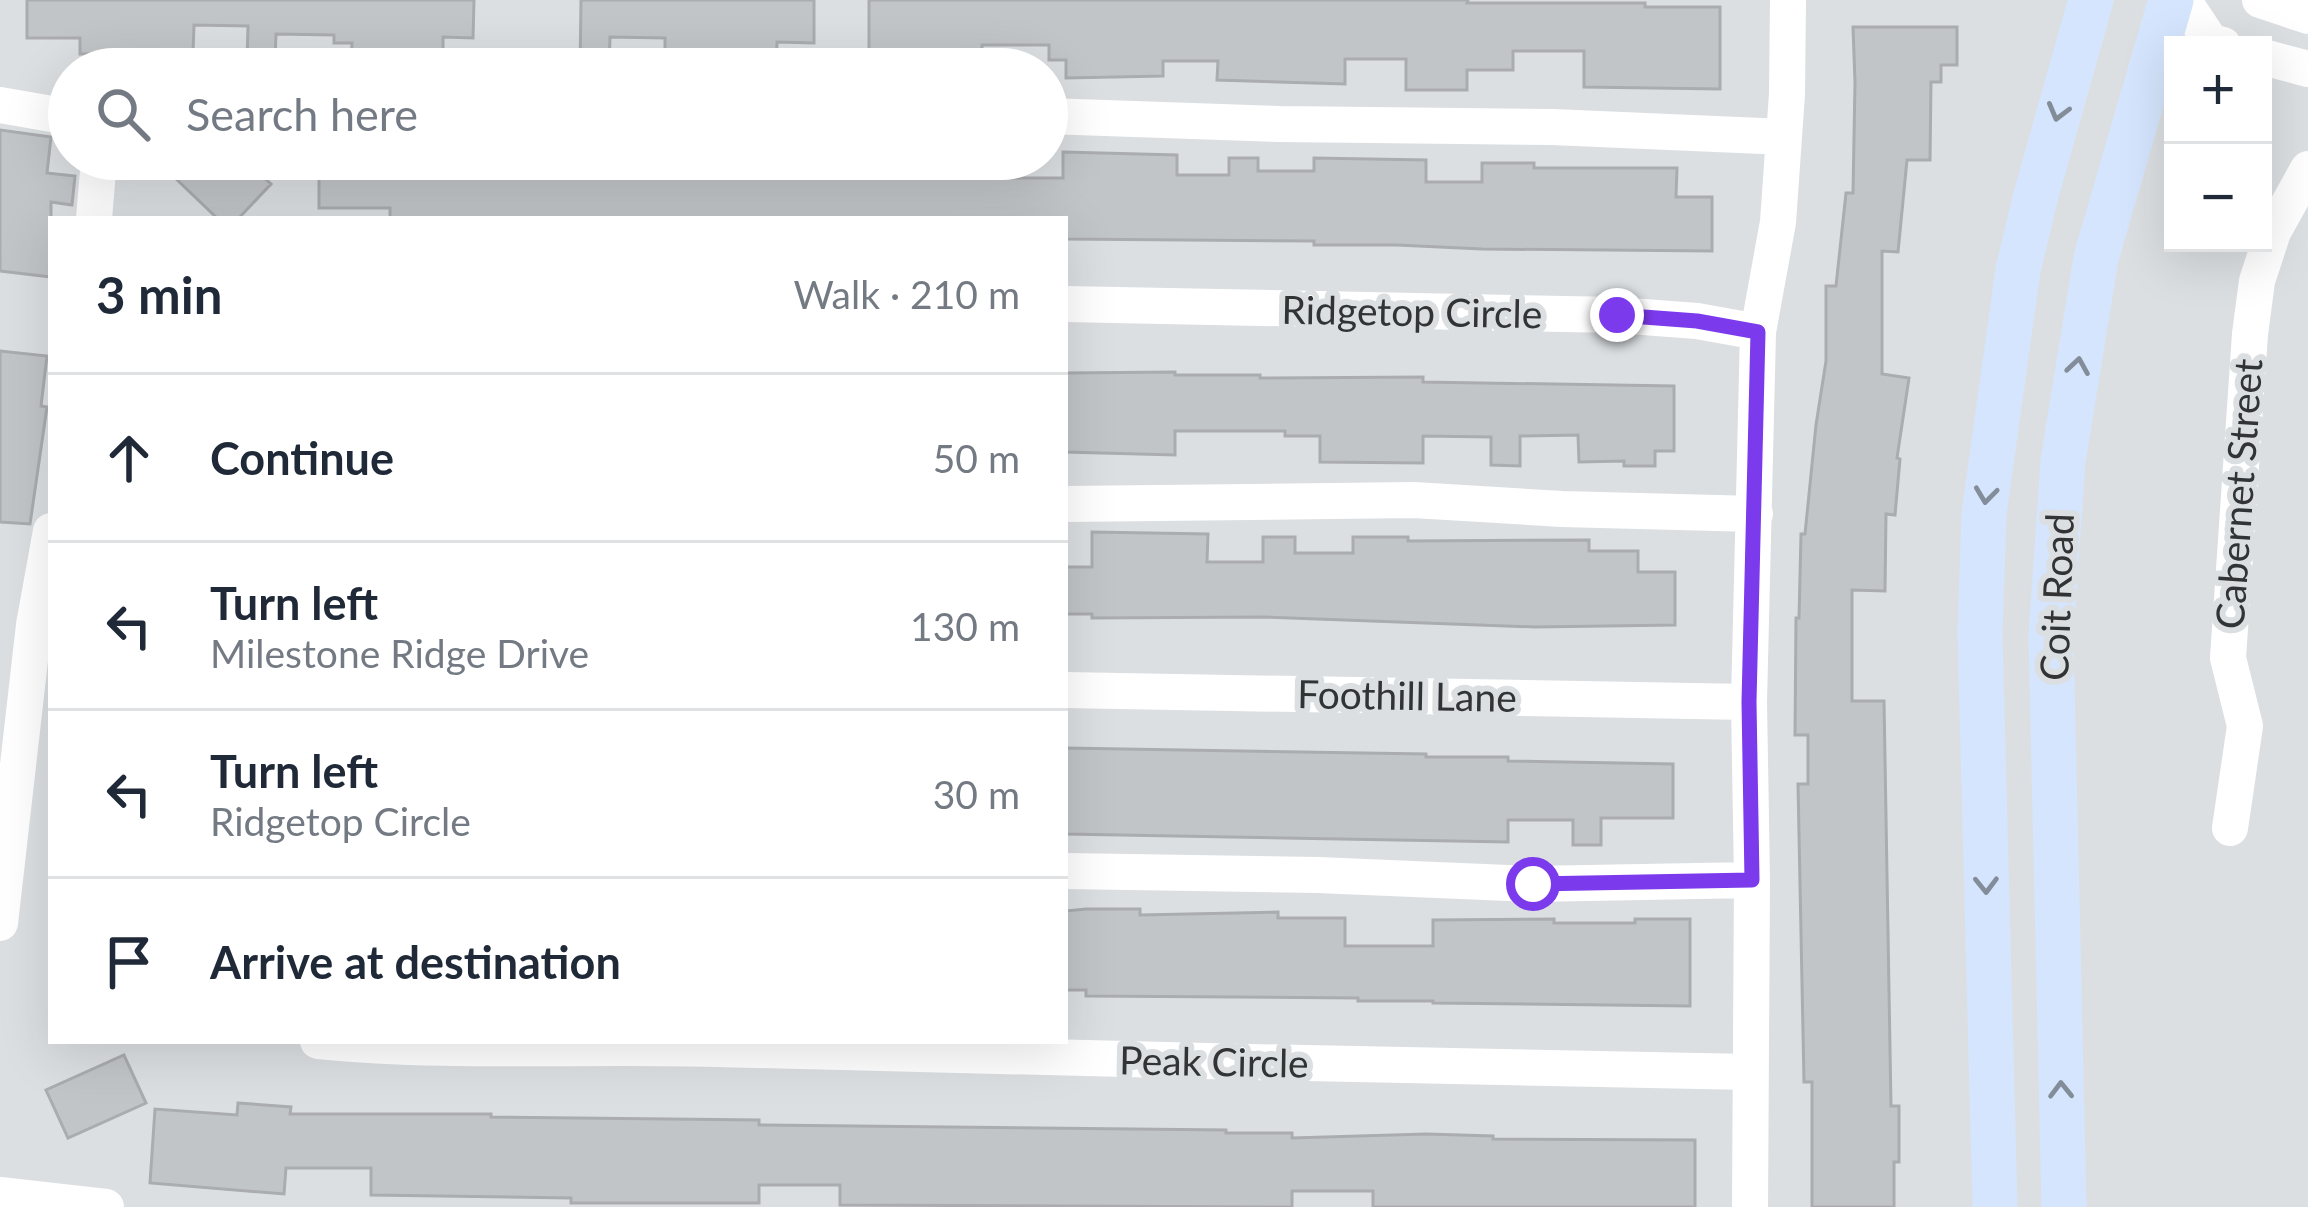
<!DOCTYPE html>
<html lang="en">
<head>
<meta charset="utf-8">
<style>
  :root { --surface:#fff; --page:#f2f2f3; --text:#1f2937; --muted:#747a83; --line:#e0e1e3 }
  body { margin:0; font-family:Lato,sans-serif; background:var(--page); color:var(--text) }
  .controls { position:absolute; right:36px; top:36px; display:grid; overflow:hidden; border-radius:0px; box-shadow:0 12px 48px #0002 }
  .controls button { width:108px; height:108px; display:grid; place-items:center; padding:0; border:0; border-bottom:3px solid var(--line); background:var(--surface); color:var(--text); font:60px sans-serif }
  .stop { position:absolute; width:36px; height:36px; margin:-27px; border:9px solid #7c3aed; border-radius:50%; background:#fff }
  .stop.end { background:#7c3aed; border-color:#fff; box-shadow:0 3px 12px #0008 }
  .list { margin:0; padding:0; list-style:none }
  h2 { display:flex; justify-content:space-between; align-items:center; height:156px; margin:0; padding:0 48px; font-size:51px }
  h2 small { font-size:39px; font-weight:400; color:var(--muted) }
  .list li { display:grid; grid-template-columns:78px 1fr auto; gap:36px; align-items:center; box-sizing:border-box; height:168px; padding:0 48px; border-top:3px solid var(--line) }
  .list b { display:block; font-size:45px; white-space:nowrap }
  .list p { margin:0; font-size:39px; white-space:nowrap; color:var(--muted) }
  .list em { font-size:39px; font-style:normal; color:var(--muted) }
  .icon { flex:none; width:66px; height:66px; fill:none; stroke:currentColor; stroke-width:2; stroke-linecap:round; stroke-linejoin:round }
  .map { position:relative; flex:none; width:2308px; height:1207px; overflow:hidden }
  .search { position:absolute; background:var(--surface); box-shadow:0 12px 48px #0002; left:48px; top:48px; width:1020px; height:132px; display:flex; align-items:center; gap:30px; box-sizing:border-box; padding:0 42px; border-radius:66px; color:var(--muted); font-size:45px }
  .panel { position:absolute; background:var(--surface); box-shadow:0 12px 48px #0002; left:48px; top:216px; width:1020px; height:828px; border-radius:0px }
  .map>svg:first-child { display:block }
</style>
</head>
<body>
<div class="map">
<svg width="2308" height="1207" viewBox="0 0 2308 1207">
  <rect width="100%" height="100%" fill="#dcdfe2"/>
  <path fill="#c2c5c8" stroke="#aaacb0" stroke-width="3" d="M 27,0 L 474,0 L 473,38 L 443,37 L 443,64 L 351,62 L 352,43 L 334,43 L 334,35 L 276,34 L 275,61 L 247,60 L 248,26 L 194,25 L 193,53 L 80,54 L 80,38 L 27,38 Z
    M 581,0 L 814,0 L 814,43 L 777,42 L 776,69 L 665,68 L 665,38 L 610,37 L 609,69 L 580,69 Z
    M 869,0 L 1468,0 L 1467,3 L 1645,3 L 1645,7 L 1720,7 L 1720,89 L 1584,87 L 1584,51 L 1513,51 L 1513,70 L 1467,70 L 1467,90 L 1406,90 L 1406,59 L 1345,59 L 1345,84 L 1217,80 L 1218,61 L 1163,61 L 1163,76 L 1066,78 L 1066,60 L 1049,60 L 1049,45 L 982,45 L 982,69 L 904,69 L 904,50 L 869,50 Z
    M 1853,27 L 1957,27 L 1957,65 L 1941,65 L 1941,82 L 1931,82 L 1930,160 L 1907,160 L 1898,252 L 1882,251 L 1882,374 L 1909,378 L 1897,458 L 1900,459 L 1895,515 L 1886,514 L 1885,591 L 1852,590 L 1852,701 L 1884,701 L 1891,1106 L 1899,1106 L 1899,1162 L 1894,1162 L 1894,1207 L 1812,1207 L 1812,1082 L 1804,1082 L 1798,784 L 1808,784 L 1808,735 L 1795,735 L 1796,618 L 1799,618 L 1801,534 L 1805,534 L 1816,425 L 1826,361 L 1826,286 L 1836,286 L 1846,193 L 1853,193 L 1855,82 Z
    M 0,130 L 51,137 L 47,173 L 75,176 L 72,205 L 51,202 L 51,277 L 0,271 Z
    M 1063,152 L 1177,155 L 1177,175 L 1229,175 L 1229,158 L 1258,158 L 1258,171 L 1314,171 L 1314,158 L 1426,160 L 1426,182 L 1482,182 L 1482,163 L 1534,163 L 1534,168 L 1677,168 L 1676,197 L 1712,197 L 1712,251 L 1482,249 L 1397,245 L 1314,245 L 1314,241 L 1065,239 L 1065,219 L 390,219 L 390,208 L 319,208 L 319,159 L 374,159 L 374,167 L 488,167 L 488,159 L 591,159 L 590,163 L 646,164 L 646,159 L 674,159 L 674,172 L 731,172 L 731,159 L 791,159 L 791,174 L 851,174 L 851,159 L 1009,159 L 1009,178 L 1063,178 Z
    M 186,159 L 244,159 L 271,184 L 238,219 L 218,219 L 171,174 Z
    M 0,351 L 47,356 L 41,406 L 47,407 L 30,524 L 0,522 Z
    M 1175,372 L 1175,375 L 1260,375 L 1260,378 L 1423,377 L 1423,382 L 1674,386 L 1674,451 L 1655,451 L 1655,466 L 1624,466 L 1624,461 L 1579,462 L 1578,435 L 1520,436 L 1520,466 L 1491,465 L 1491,437 L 1423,436 L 1423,463 L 1320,462 L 1320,436 L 1285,436 L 1285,431 L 1175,431 L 1175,455 L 1065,452 L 1065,373 Z
    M 1092,532 L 1208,534 L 1207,562 L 1263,562 L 1263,537 L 1295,537 L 1295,553 L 1353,553 L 1353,537 L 1408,537 L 1408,541 L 1589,540 L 1589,551 L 1638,551 L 1638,572 L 1675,572 L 1675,625 L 1535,627 L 1263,617 L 1092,618 L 1092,614 L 1065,614 L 1065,567 L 1092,567 Z
    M 1065,748 L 1426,754 L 1426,757 L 1508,757 L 1508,761 L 1673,764 L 1673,818 L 1601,818 L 1601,845 L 1573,845 L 1573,820 L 1508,820 L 1508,842 L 1065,834 Z
    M 1086,909 L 1140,909 L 1140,915 L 1278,912 L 1278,918 L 1345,918 L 1345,946 L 1433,946 L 1433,920 L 1554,919 L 1554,923 L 1635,923 L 1635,919 L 1690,919 L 1690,1006 L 1433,1003 L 1433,1001 L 1358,1001 L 1358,998 L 1086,996 L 1086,990 L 1065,990 L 1065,911 Z
    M 124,1055 L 146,1103 L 68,1138 L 46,1090 Z
    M 238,1103 L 291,1107 L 290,1114 L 491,1114 L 491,1117 L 759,1120 L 759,1125 L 1226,1130 L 1226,1133 L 1292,1133 L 1292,1138 L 1426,1134 L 1493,1136 L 1493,1139 L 1695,1140 L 1695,1207 L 1373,1207 L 1373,1191 L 1292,1191 L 1292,1207 L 840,1205 L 840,1185 L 759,1185 L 759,1203 L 571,1203 L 571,1198 L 371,1195 L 371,1168 L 286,1168 L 284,1194 L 150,1183 L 155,1109 L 237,1115 Z"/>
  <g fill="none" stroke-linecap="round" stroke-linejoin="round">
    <path stroke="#fff" stroke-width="36" d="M 2183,0 L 2211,42 L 2223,45
      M 2260,0 L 2308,16
      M 2263,57 L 2308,69
      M 0,105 L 69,117
      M 1047,116 L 1280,124 L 1552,127 L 1784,137
      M 94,219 L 99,159
      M 1065,304 L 1617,315 L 1697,321 L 1758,332
      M 1065,504 L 1414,500 L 1562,509 L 1755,514
      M 1065,690 L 1749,702
      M 2230,828 L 2245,726 L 2228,658 L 2250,334 L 2257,281 L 2273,232 L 2308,169
      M 1065,871 L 1318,875 L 1533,884 L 1752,880
      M 0,923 L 34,625 L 51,531
      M 318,1041 C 450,1054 584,1045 717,1049 C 1061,1059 1406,1065 1750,1072
      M 0,1195 L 106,1207
      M 1750,1207 L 1752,880 L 1749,702 L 1758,332 L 1778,222 L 1787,94 L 1788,0"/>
    <path stroke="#d4e5fd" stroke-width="45" d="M 1995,1207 L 1980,634 L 1984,514 L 2018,270 L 2036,195 L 2091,0
      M 2064,1207 L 2051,636 L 2063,461 L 2096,258 L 2171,0"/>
  </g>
  <defs><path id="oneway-chevron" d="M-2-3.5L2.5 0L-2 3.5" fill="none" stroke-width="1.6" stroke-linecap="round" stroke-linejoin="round" transform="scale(3)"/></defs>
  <g stroke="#838c99">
    <use href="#oneway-chevron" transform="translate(2058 112) rotate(105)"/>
    <use href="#oneway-chevron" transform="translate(2078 366) rotate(-81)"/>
    <use href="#oneway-chevron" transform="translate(1986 495) rotate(97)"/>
    <use href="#oneway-chevron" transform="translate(1986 885) rotate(89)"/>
    <use href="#oneway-chevron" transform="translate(2061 1090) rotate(-91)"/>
  </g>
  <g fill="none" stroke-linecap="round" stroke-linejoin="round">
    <path stroke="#7c3aed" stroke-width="15" d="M 1533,884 L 1752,880 L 1749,702 L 1758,332 L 1697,321 L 1617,315"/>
  </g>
  <g text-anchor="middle" stroke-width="12" stroke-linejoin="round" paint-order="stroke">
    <g font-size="39" fill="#323335" stroke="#dcdfe2">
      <text transform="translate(1412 312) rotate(1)" y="14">Ridgetop Circle</text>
      <text transform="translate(2239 494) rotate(-86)" y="14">Cabernet Street</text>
      <text transform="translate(2057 597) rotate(-88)" y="14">Coit Road</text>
      <text transform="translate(1407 696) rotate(1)" y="14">Foothill Lane</text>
      <text transform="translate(1214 1062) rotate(1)" y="14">Peak Circle</text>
    </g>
  </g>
</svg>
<div class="controls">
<button>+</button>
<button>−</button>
</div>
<div class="stop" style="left:1533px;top:884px"></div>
<div class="stop end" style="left:1617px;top:315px"></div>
<div class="search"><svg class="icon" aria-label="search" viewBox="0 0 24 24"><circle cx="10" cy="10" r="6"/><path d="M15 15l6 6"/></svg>Search here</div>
<section class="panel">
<h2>3 min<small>Walk · 210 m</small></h2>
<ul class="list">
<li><svg class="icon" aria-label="ahead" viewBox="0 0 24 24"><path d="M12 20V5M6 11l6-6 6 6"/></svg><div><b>Continue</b></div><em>50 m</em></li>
<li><svg class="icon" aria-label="left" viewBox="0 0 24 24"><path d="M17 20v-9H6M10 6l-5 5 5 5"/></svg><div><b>Turn left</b><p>Milestone Ridge Drive</p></div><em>130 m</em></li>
<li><svg class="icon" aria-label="left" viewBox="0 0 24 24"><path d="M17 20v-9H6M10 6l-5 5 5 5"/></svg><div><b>Turn left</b><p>Ridgetop Circle</p></div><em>30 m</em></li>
<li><svg class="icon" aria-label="arrive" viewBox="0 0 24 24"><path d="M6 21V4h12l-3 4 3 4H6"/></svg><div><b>Arrive at destination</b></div></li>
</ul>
</section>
</div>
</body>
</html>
